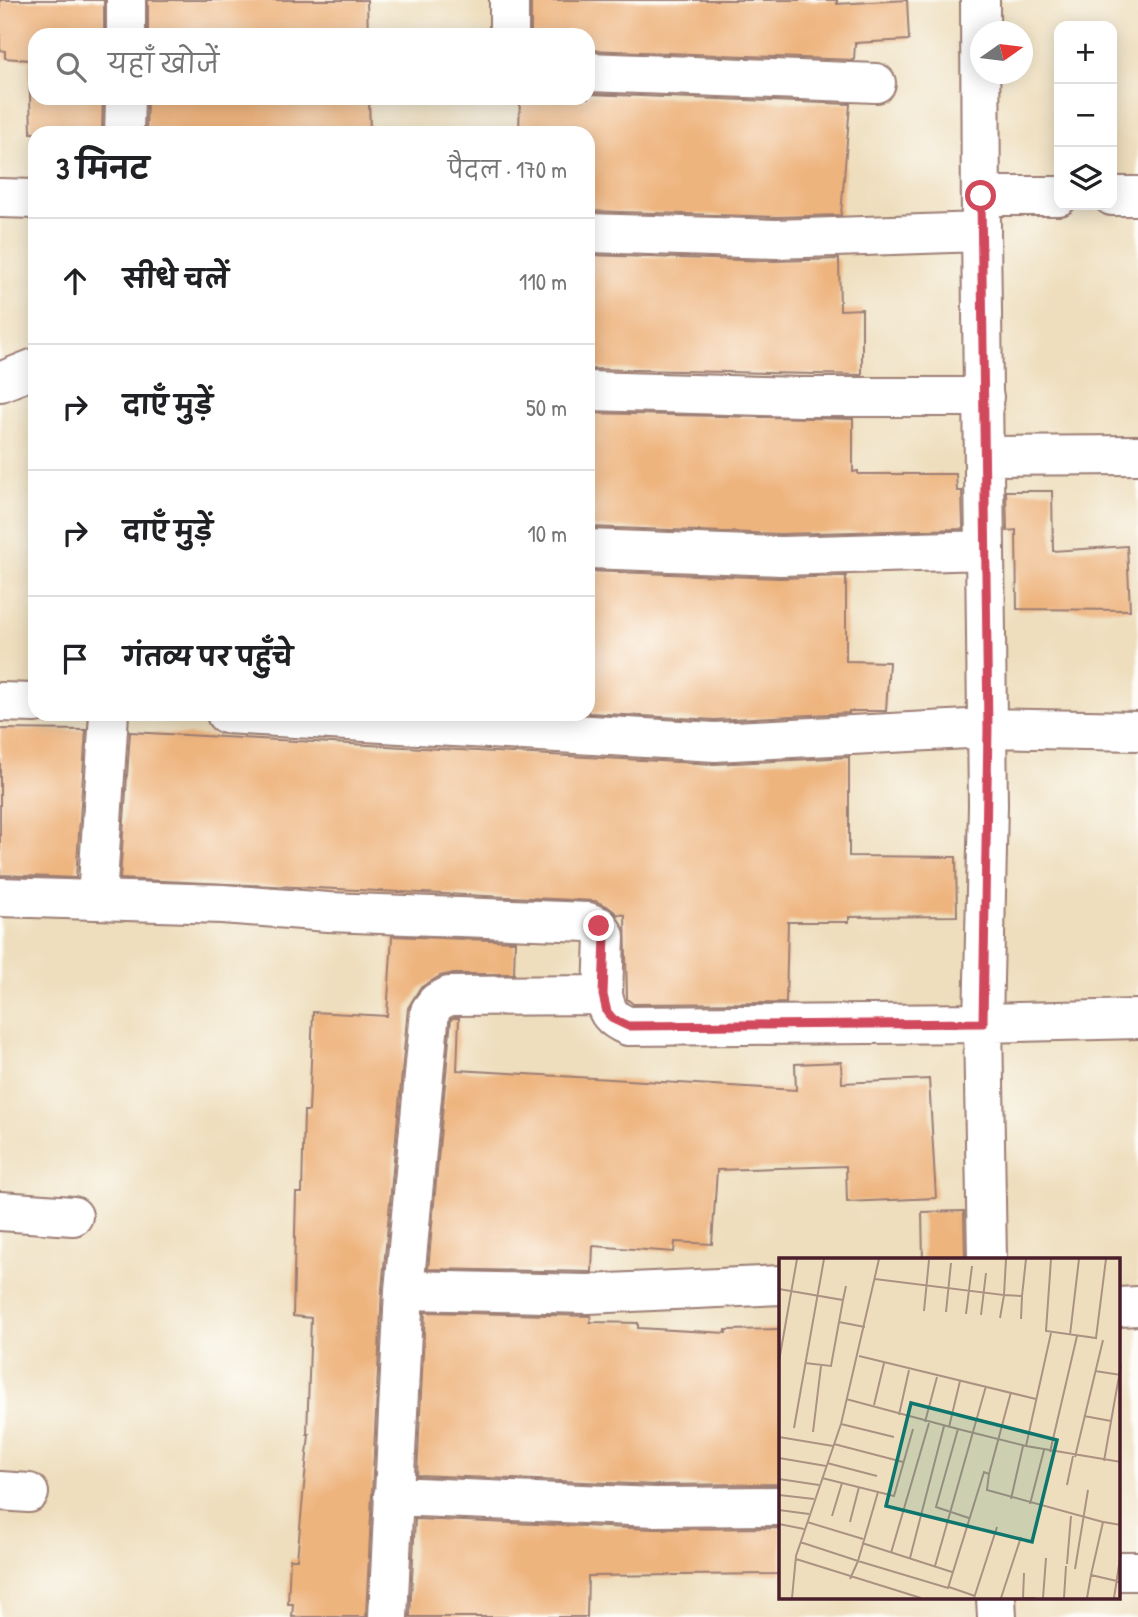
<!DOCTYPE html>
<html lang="hi">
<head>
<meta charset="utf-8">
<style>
  :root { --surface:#fff; --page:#f6f6f6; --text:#202124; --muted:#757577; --line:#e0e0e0 }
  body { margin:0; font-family:"Patrick Hand","Playpen Sans Deva",sans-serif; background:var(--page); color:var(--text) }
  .controls { position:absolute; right:21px; top:21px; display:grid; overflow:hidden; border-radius:14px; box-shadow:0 4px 18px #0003 }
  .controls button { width:63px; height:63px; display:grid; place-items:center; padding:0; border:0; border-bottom:2px solid var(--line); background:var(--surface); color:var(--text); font:35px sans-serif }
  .compass { position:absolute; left:970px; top:21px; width:63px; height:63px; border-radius:50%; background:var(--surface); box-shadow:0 4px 18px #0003; rotate:76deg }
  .stop { position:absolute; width:21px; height:21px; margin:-16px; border:5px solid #d1495b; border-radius:50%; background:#fff }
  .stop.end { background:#d1495b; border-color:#fff; box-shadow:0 2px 7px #0008 }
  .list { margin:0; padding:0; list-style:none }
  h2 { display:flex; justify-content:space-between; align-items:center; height:91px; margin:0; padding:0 28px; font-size:30px }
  h2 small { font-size:23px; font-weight:400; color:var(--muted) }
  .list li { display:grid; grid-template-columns:46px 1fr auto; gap:21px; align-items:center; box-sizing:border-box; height:126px; padding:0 28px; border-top:2px solid var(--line) }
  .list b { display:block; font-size:26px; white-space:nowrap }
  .list em { font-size:23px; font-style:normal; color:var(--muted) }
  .icon { flex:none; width:38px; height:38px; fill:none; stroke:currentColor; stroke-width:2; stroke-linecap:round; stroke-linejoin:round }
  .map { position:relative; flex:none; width:1138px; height:1617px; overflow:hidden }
  .search { position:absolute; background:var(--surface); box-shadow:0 4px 18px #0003; left:28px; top:28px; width:567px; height:77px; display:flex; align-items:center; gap:18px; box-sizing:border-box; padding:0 24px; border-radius:21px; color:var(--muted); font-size:26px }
  .panel { position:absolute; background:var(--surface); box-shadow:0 4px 18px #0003; left:28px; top:126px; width:567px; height:595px; border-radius:21px }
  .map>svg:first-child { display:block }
</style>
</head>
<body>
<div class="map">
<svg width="1138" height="1617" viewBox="0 0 1138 1617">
  <rect width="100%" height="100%" fill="#fdfcf7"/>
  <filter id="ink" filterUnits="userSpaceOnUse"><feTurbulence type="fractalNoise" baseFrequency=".0143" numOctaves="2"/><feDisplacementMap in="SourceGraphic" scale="14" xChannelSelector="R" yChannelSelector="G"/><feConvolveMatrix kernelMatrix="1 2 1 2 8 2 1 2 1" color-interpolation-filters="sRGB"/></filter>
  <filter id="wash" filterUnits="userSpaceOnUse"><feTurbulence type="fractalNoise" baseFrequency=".00686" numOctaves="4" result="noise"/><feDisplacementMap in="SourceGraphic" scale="28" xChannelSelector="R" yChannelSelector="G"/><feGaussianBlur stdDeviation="1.57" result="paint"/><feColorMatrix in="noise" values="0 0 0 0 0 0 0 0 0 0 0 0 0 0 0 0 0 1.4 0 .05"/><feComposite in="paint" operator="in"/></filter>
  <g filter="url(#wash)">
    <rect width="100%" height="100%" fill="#eedebd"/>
    <g id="blocks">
      <path fill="#eeb47e" d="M 0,0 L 104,0 L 104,35 L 35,35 L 35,98 L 103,98 L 102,133 L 31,133 L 29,60 L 5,58 L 5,51 L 0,50 Z
        M 148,0 L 367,0 L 368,35 L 148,35 Z
        M 531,0 L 837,0 L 837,4 L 907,0 L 909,40 L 855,43 L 854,60 L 588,50 L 588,35 L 531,35 Z
        M 588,94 L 850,104 L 841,215 L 776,217 L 588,211 L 588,133 L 519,133 L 520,98 L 588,98 Z
        M 147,98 L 369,98 L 370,133 L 146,133 Z
        M 588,255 L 775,261 L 839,259 L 840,310 L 862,309 L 862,375 L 588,369 Z
        M 588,413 L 853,419 L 853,472 L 858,471 L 858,474 L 956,474 L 957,491 L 962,491 L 963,529 L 781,534 L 588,527 Z
        M 1006,491 L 1052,491 L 1053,551 L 1127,546 L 1130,610 L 1017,609 L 1016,530 L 1007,531 Z
        M 588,571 L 780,578 L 846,576 L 846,661 L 889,662 L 886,711 L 849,711 L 849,713 L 715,720 L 588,713 Z
        M 0,729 L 86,730 L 76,878 L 0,875 Z
        M 130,732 L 714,764 L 849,757 L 849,856 L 956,857 L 957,916 L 849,917 L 849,922 L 788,922 L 786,1003 L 633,1004 L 627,999 L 625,915 L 617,914 L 607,906 L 595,901 L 120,879 Z
        M 392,936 L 515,941 L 514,974 L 449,974 L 440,976 L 420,988 L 408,1008 L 382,1289 L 366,1617 L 292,1617 L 293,1604 L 288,1604 L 290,1559 L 297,1559 L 309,1434 L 307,1434 L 311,1318 L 293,1316 L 296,1193 L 302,1193 L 304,1111 L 309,1111 L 313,1012 L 387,1016 Z
        M 454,1018 L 459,1018 L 457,1070 L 796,1090 L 795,1064 L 841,1062 L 842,1083 L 929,1079 L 936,1198 L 847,1202 L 846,1166 L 717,1170 L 712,1244 L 675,1242 L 674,1252 L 593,1246 L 592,1272 L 428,1269 L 451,1019 Z
        M 964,1211 L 965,1260 L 923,1260 L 922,1212 Z
        M 425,1312 L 591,1316 L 590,1322 L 638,1323 L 638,1328 L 726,1333 L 726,1330 L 781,1329 L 781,1484 L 655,1485 L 417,1475 Z
        M 415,1519 L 654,1529 L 781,1528 L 781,1574 L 588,1576 L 587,1617 L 410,1617 Z"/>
    </g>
  </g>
  <g filter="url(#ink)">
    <use href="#blocks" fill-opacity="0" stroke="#9c7e74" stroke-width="2"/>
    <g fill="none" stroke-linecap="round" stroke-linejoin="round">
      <defs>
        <path id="minor" d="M 126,0 L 126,35
          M 509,35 L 509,0
          M 588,72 L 876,83
          M 124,133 L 125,98
          M 981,196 L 1059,196
          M 1112,196 L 1138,196
          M 0,198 L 35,199
          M 588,233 L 776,239 L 981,232
          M 0,382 L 35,368
          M 588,391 L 800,397 L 984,397
          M 985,456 L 1138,455
          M 588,549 L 781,556 L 985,550 L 981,232 L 980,0
          M 985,550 L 988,805 L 983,1023 L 987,1260
          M 0,702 L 35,703
          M 226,714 L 715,742 L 988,728 L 1138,731
          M 0,897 L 222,904 L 328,912 L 588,922 L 599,926 L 605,936 L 603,995 L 449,996 L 437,1002 L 430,1011 L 404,1290 L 388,1617
          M 97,899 L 109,714
          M 603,995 C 607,1013 611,1019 628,1026 L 983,1023 L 1138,1019
          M 0,1211 L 73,1216
          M 404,1290 L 588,1294 L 781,1285
          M 1119,1307 L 1138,1306
          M 0,1491 L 29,1493
          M 393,1496 L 655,1507 L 781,1506
          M 1119,1571 L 1138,1571
          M 996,1598 L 997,1617"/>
      </defs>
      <use href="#minor" stroke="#9c7e74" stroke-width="42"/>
      <use href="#minor" stroke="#fff" stroke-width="38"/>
    </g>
  </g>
  <g fill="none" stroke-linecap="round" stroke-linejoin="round" filter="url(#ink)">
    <path stroke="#d1495b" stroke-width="9" d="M 599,926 L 605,936 L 603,995 L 607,1012 L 613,1019 L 628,1026 L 983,1023 L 988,728 L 981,196"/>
  </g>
  <g transform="translate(779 1258)">
    <rect width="341" height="341" fill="#eedebd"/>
    <path fill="none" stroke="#ac9283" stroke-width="2" d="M 227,1 L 225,37 L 243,38 L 242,61M 272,1 L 267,73 L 317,80 L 327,1M 96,21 L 225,37 L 221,60M 0,31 L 64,42 L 67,28M 243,38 L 247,1M 145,53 L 150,2M 167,54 L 172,5M 187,56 L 193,8M 202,57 L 207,15M 60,64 L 86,69M 291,77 L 300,1M 80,98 L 257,141M 0,103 L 18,1M 26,105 L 52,108 L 64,42M 316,113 L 342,117M 67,141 L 179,171 L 157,249 L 190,260M 95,147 L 105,105M 120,157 L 130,112M 305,158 L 332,163M 146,164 L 158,119M 62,166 L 115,179M 170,169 L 181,123M 15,170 L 45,1M 179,171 L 247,188 L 272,75M 34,174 L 42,108M 0,179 L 54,188M 55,186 L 124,204M 247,188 L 342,204M 271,194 L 298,78M 296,199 L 324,82M 0,200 L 47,208M 325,203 L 342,107M 48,205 L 98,218M 210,216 L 232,134M 0,221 L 40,227M 288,227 L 294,198M 99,234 L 115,238 L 134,171M 0,237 L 35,241M 232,241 L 244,188M 251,246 L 265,192M 0,252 L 30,256M 53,258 L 63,225M 28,264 L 84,281M 71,264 L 80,229M 0,266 L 25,271M 342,267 L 324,264 L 312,317 L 342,324M 21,284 L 79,303 L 99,234 L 43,220M 83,285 L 173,314M 112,295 L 150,165M 131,300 L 165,168M 17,301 L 142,340M 288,306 L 292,258M 156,308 L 207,128M 296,311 L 309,232M 245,315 L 244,340 L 256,340M 71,321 L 79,303 L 169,330 L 205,214 L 210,216 L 208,232 L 324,264M 170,329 L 196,338M 13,340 L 17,298 L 62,166 L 100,1M 195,340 L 218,269M 222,340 L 242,279M 264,340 L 267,300M 285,340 L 287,308M 308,340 L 312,317M 335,340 L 342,294"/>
    <path fill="#0f766e" fill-opacity="0.15" stroke="#0f766e" stroke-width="3.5" d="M 132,145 L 278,182 L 253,284 L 107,248 Z"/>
    <rect width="341" height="341" fill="none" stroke="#4a1f2b" stroke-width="3.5"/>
  </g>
</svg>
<div class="controls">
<button>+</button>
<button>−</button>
<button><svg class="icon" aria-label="layers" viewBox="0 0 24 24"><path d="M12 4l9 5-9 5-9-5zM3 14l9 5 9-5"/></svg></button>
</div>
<svg class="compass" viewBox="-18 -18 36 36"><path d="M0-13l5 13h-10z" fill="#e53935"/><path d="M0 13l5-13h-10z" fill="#757577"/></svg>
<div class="stop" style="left:981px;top:196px"></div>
<div class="stop end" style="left:599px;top:926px"></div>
<div class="search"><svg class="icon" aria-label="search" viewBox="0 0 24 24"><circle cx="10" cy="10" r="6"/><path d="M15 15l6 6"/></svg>यहाँ खोजें</div>
<section class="panel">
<h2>3 मिनट<small>पैदल · 170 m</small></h2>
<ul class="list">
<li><svg class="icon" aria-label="ahead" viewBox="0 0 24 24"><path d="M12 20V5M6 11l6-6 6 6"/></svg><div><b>सीधे चलें</b></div><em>110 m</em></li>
<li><svg class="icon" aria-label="right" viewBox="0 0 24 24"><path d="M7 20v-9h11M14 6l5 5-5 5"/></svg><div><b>दाएँ मुड़ें</b></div><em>50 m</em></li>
<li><svg class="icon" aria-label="right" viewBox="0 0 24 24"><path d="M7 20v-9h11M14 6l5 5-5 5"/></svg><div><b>दाएँ मुड़ें</b></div><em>10 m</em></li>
<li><svg class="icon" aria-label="arrive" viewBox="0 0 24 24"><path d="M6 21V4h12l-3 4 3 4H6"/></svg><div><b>गंतव्य पर पहुँचे</b></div></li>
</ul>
</section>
</div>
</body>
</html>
